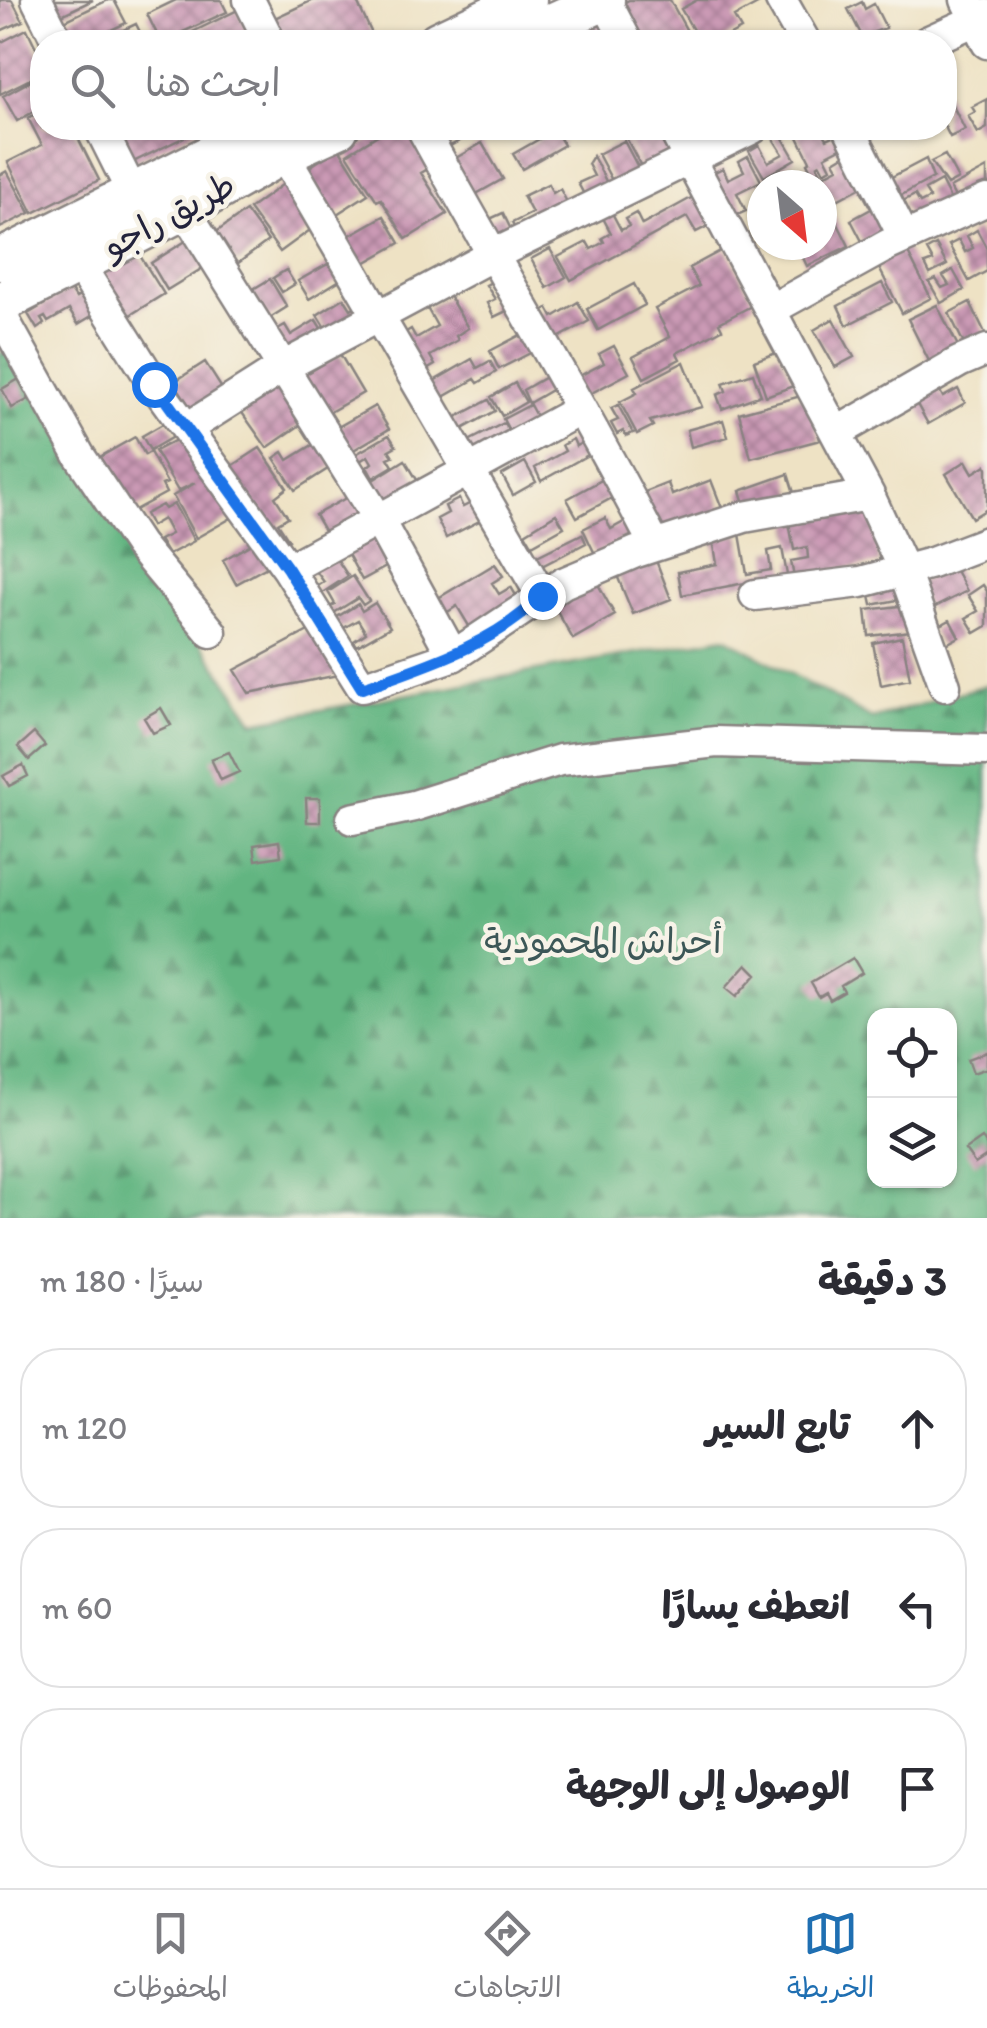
<!DOCTYPE html>
<html lang="ar">
<head>
<meta charset="utf-8">
<style>
  :root { --surface:#fff; --page:#f7f7f7; --text:#2b2b33; --muted:#7c7c81; --line:#e1e1e2; --accent:#1f6fb2 }
  body { margin:0; font-family:Itim,"Playpen Sans Arabic",sans-serif; background:var(--page); color:var(--text); direction:rtl }
  .controls { position:absolute; right:30px; bottom:30px; display:grid; overflow:hidden; border-radius:20px; box-shadow:0 2px 8px #0004 }
  .controls button { width:90px; height:90px; display:grid; place-items:center; padding:0; border:0; border-bottom:2px solid var(--line); background:var(--surface); color:var(--text); font:50px sans-serif }
  .compass { position:absolute; left:747px; top:170px; width:90px; height:90px; border-radius:50%; background:var(--surface); box-shadow:0 2px 8px #0004; rotate:152deg }
  .stop { position:absolute; width:30px; height:30px; margin:-22px; border:8px solid #1a73e8; border-radius:50%; background:#fff }
  .stop.end { background:#1a73e8; border-color:#fff; box-shadow:0 2px 10px #0008 }
  .list { margin:0; padding:0; list-style:none }
  h2 { display:flex; justify-content:space-between; align-items:center; height:130px; margin:0; padding:0 40px; font-size:42px }
  h2 small { font-size:32px; font-weight:400; color:var(--muted) }
  .list li { display:grid; grid-template-columns:65px 1fr auto; gap:30px; align-items:center; box-sizing:border-box; height:160px; margin:0 20px 20px; padding:0 20px; border:2px solid var(--line); border-radius:40px }
  .list b { display:block; font-size:38px; white-space:nowrap }
  .list em { font-size:32px; font-style:normal; color:var(--muted) }
  .icon { flex:none; width:55px; height:55px; fill:none; stroke:currentColor; stroke-width:2; stroke-linecap:round; stroke-linejoin:round }
  .map { position:relative; flex:none; width:987px; height:1218px; overflow:hidden; direction:ltr }
  .search { position:absolute; background:var(--surface); box-shadow:0 2px 8px #0004; left:30px; right:30px; top:30px; height:110px; display:flex; align-items:center; gap:25px; box-sizing:border-box; padding:0 35px; border-radius:40px; color:var(--muted); font-size:38px }
  .sheet { height:670px; background:var(--surface) }
  nav { display:flex; justify-content:space-around; align-items:center; box-sizing:border-box; height:140px; border-top:2px solid var(--line); background:var(--surface); font-size:28px; color:var(--muted) }
  nav a { display:grid; justify-items:center; gap:5px }
  nav .on { color:var(--accent) }
  .map>svg:first-child { display:block }
</style>
</head>
<body>
<div class="map">
<svg width="987" height="1218" viewBox="0 0 987 1218">
  <defs>
    <pattern id="forest-firs" width="22" height="20" patternUnits="userSpaceOnUse" patternTransform="scale(2.5)"><rect width="22" height="20" fill="#62b581"/><path d="M5 1l3.5 6h-7zM16 11l3.5 6h-7z" fill="#50936b"/></pattern>
    <pattern id="building-cross-hatch" width="8" height="8" patternUnits="userSpaceOnUse" patternTransform="scale(2.5)"><rect width="8" height="8" fill="#cb9ab5"/><path d="M0 0l8 8M0 8l8-8" fill="none" stroke="#a47d94"/></pattern>
  </defs>
  <rect width="100%" height="100%" fill="#f7f3e8"/>
  <filter id="ink" filterUnits="userSpaceOnUse"><feTurbulence type="fractalNoise" baseFrequency=".01" numOctaves="2"/><feDisplacementMap in="SourceGraphic" scale="20" xChannelSelector="R" yChannelSelector="G"/><feConvolveMatrix kernelMatrix="1 2 1 2 8 2 1 2 1" color-interpolation-filters="sRGB"/></filter>
  <filter id="wash" filterUnits="userSpaceOnUse"><feTurbulence type="fractalNoise" baseFrequency=".0048" numOctaves="4" result="noise"/><feDisplacementMap in="SourceGraphic" scale="40" xChannelSelector="R" yChannelSelector="G"/><feGaussianBlur stdDeviation="2.25" result="paint"/><feColorMatrix in="noise" values="0 0 0 0 0 0 0 0 0 0 0 0 0 0 0 0 0 1.4 0 .05"/><feComposite in="paint" operator="in"/></filter>
  <g filter="url(#wash)">
    <rect width="100%" height="100%" fill="#eee2c4"/>
    <path fill="url(#forest-firs)" stroke="#426c5e" stroke-width="2.5" fill-rule="evenodd" d="M 5,351 L 254,722 L 725,637 L 872,719 L 987,685 L 987,1218 L 0,1218 L 0,354 ZM 874,1016 L 950,1016 L 950,1180 L 874,1180 Z"/>
    <g id="blocks">
      <path fill="url(#building-cross-hatch)" d="M 0,0 L 12,0 L 23,21 L 0,31 Z
        M 41,0 L 93,0 L 51,20 Z
        M 108,0 L 114,0 L 126,23 L 86,42 L 69,42 L 60,23 Z
        M 176,0 L 221,0 L 227,12 L 161,42 L 147,14 Z
        M 313,0 L 356,0 L 375,40 L 279,42 L 268,21 Z
        M 629,0 L 670,0 L 693,42 L 634,42 L 615,8 Z
        M 697,0 L 765,0 L 734,17 L 741,29 L 723,39 L 725,42 L 700,42 L 681,9 Z
        M 862,2 L 865,9 L 874,4 L 886,28 L 862,36 L 848,9 Z
        M 238,10 L 254,42 L 172,42 Z
        M 600,20 L 613,42 L 561,42 Z
        M 136,24 L 145,42 L 97,42 Z
        M 27,29 L 42,60 L 42,73 L 0,94 L 0,43 Z
        M 42,75 L 42,107 L 17,121 L 3,96 Z
        M 944,88 L 965,130 L 950,137 L 944,125 Z
        M 987,99 L 987,128 L 978,133 L 968,116 L 975,112 L 972,107 Z
        M 42,111 L 42,128 L 73,128 L 99,180 L 33,213 L 8,162 L 42,145 L 28,118 Z
        M 114,128 L 203,128 L 131,163 Z
        M 389,128 L 408,128 L 433,166 L 421,173 L 447,214 L 406,239 L 381,199 L 377,201 L 347,154 Z
        M 426,128 L 483,128 L 439,152 Z
        M 541,128 L 554,128 L 564,145 L 522,169 L 513,154 L 541,138 L 537,130 Z
        M 621,128 L 667,128 L 681,156 L 645,174 Z
        M 802,128 L 821,128 L 827,139 L 838,134 L 850,143 L 825,156 L 831,168 L 824,172 L 820,164 L 817,166 L 821,173 L 814,177 L 807,163 L 810,161 L 795,131 Z
        M 780,133 L 795,159 L 764,177 L 749,151 L 759,145 L 768,162 L 783,154 L 772,137 Z
        M 624,141 L 641,173 L 615,186 L 598,154 Z
        M 482,143 L 503,179 L 469,198 L 449,162 Z
        M 339,148 L 368,194 L 329,219 L 300,173 Z
        M 854,149 L 871,182 L 835,201 L 821,177 L 838,168 L 834,161 Z
        M 945,155 L 958,179 L 947,185 L 931,162 Z
        M 593,156 L 609,187 L 586,198 L 578,183 L 594,176 L 588,164 Z
        M 748,156 L 761,181 L 737,193 L 746,211 L 731,218 L 709,175 L 723,168 L 728,179 L 744,171 L 739,161 Z
        M 926,159 L 933,178 L 896,198 L 886,180 Z
        M 987,168 L 987,187 L 958,202 L 950,188 Z
        M 7,171 L 30,213 L 0,228 L 0,175 Z
        M 941,181 L 952,203 L 913,224 L 901,202 L 915,195 L 920,203 L 930,198 L 925,190 Z
        M 286,182 L 317,225 L 280,252 L 249,209 Z
        M 548,184 L 553,193 L 560,189 L 569,206 L 519,237 L 512,223 L 532,213 L 523,196 Z
        M 873,186 L 894,227 L 863,243 L 851,220 L 871,209 L 862,192 Z
        M 702,192 L 712,224 L 696,232 L 687,217 L 571,280 L 558,257 L 587,242 L 591,249 L 604,242 L 602,238 L 611,233 L 603,218 L 612,213 L 621,230 L 629,226 L 625,219 L 636,213 L 642,225 Z
        M 829,206 L 849,246 L 807,266 L 797,245 L 822,245 L 822,209 Z
        M 246,211 L 268,241 L 237,264 L 215,233 Z
        M 503,213 L 515,238 L 494,249 L 481,223 Z
        M 384,216 L 400,243 L 359,266 L 343,239 Z
        M 977,230 L 987,249 L 987,271 L 969,281 L 949,245 L 959,240 L 965,252 L 973,248 L 967,236 Z
        M 189,239 L 206,266 L 167,290 L 151,263 Z
        M 936,245 L 947,265 L 930,274 L 925,264 L 933,261 L 927,250 Z
        M 905,247 L 931,298 L 902,313 L 876,262 Z
        M 726,248 L 755,304 L 719,323 L 722,329 L 677,353 L 680,359 L 644,378 L 633,357 L 670,337 L 655,309 L 699,286 L 689,268 Z
        M 550,249 L 566,277 L 547,288 L 531,259 Z
        M 137,251 L 164,294 L 122,320 L 101,285 L 108,280 L 103,272 Z
        M 340,262 L 348,275 L 309,299 L 298,281 L 328,264 L 331,268 Z
        M 286,270 L 295,284 L 282,292 L 273,278 Z
        M 953,270 L 964,290 L 941,303 L 929,282 L 936,279 L 942,288 L 949,285 L 943,276 Z
        M 270,279 L 287,307 L 268,319 L 250,291 Z
        M 497,279 L 513,308 L 494,317 L 487,303 L 495,299 L 486,285 Z
        M 882,283 L 892,302 L 847,325 L 838,306 Z
        M 634,284 L 645,305 L 598,330 L 587,309 Z
        M 70,289 L 76,298 L 89,291 L 100,311 L 78,324 L 69,310 L 48,322 L 45,317 L 41,319 L 44,324 L 37,329 L 28,314 Z
        M 449,296 L 468,328 L 456,336 L 458,340 L 430,356 L 435,365 L 420,374 L 398,337 L 411,329 L 416,338 L 437,326 L 427,308 Z
        M 344,298 L 351,309 L 364,301 L 373,315 L 332,339 L 317,315 Z
        M 578,302 L 589,321 L 549,343 L 534,316 L 548,308 L 553,317 Z
        M 970,302 L 986,335 L 965,346 L 949,313 Z
        M 937,305 L 960,350 L 931,365 L 908,319 Z
        M 833,319 L 854,357 L 835,367 L 814,330 Z
        M 316,320 L 327,338 L 289,361 L 276,330 L 285,325 L 291,335 Z
        M 528,331 L 538,349 L 499,369 L 490,351 Z
        M 614,346 L 629,373 L 580,399 L 570,381 L 604,363 L 599,354 Z
        M 779,352 L 796,385 L 766,396 L 754,361 Z
        M 340,354 L 363,393 L 321,417 L 298,379 Z
        M 472,359 L 477,368 L 490,361 L 496,372 L 478,383 L 475,379 L 436,401 L 427,385 Z
        M 205,362 L 228,398 L 197,418 L 174,382 Z
        M 684,362 L 702,407 L 650,421 L 653,426 L 637,434 L 620,402 L 637,393 L 634,388 Z
        M 753,373 L 761,395 L 722,409 L 717,395 L 726,391 L 723,383 Z
        M 551,374 L 558,386 L 529,403 L 523,390 Z
        M 19,379 L 29,399 L 12,408 L 2,389 Z
        M 277,379 L 306,421 L 267,448 L 238,407 Z
        M 515,383 L 526,402 L 502,416 L 491,397 Z
        M 936,384 L 943,397 L 958,389 L 965,403 L 928,424 L 913,397 Z
        M 808,394 L 820,440 L 751,458 L 739,413 Z
        M 489,400 L 495,411 L 457,432 L 451,420 Z
        M 530,405 L 537,418 L 514,440 L 503,419 Z
        M 618,405 L 633,433 L 626,436 L 623,431 L 617,434 L 611,423 L 618,420 L 611,408 Z
        M 375,406 L 389,429 L 345,455 L 331,431 Z
        M 723,420 L 728,437 L 691,447 L 687,430 Z
        M 168,421 L 176,435 L 150,450 L 142,436 Z
        M 504,423 L 512,438 L 472,460 L 463,444 Z
        M 389,435 L 396,446 L 389,450 L 393,456 L 388,458 L 393,466 L 373,478 L 367,467 L 372,463 L 368,456 L 355,464 L 351,457 Z
        M 184,436 L 233,517 L 196,538 L 173,496 L 195,483 L 178,491 L 155,451 Z
        M 135,437 L 145,455 L 150,452 L 167,483 L 162,485 L 166,493 L 131,512 L 100,457 Z
        M 573,439 L 576,446 L 589,439 L 595,451 L 541,481 L 535,468 L 565,451 L 562,445 Z
        M 319,441 L 334,465 L 295,490 L 274,458 L 283,452 L 288,460 Z
        M 260,448 L 287,488 L 275,497 L 288,517 L 278,523 L 289,540 L 277,547 L 226,470 Z
        M 405,460 L 422,488 L 382,512 L 365,485 Z
        M 966,461 L 973,473 L 986,465 L 987,468 L 987,509 L 972,518 L 946,474 Z
        M 525,462 L 536,482 L 513,495 L 502,475 Z
        M 788,474 L 795,496 L 747,512 L 740,491 Z
        M 609,476 L 619,494 L 577,517 L 567,499 Z
        M 711,480 L 725,516 L 658,542 L 640,494 L 668,483 L 672,495 Z
        M 357,492 L 370,517 L 329,539 L 315,515 Z
        M 481,498 L 489,516 L 446,538 L 437,519 L 448,513 L 445,506 L 459,499 L 463,507 Z
        M 174,504 L 194,541 L 168,555 L 159,540 L 171,534 L 163,519 L 151,526 L 145,514 L 162,505 L 165,509 Z
        M 871,509 L 880,563 L 794,578 L 791,561 L 808,558 L 807,547 L 794,550 L 789,523 Z
        M 556,514 L 564,527 L 532,545 L 525,533 Z
        M 633,517 L 640,531 L 595,554 L 583,529 L 605,518 L 611,529 Z
        M 377,525 L 397,561 L 362,580 L 342,543 Z
        M 582,534 L 586,543 L 532,571 L 527,561 Z
        M 740,534 L 747,574 L 771,570 L 768,551 L 782,548 L 787,575 L 682,595 L 678,572 L 717,564 L 713,539 Z
        M 262,538 L 276,562 L 236,584 L 223,560 Z
        M 331,550 L 348,576 L 319,595 L 315,588 L 324,582 L 316,571 L 304,579 Z
        M 655,558 L 671,599 L 633,614 L 616,573 Z
        M 495,564 L 503,576 L 492,583 L 499,594 L 511,587 L 523,607 L 475,636 L 457,606 L 443,615 L 435,600 Z
        M 953,565 L 967,591 L 929,610 L 916,584 Z
        M 353,576 L 369,601 L 363,605 L 358,598 L 329,616 L 325,610 L 335,604 L 328,592 Z
        M 595,579 L 615,615 L 573,639 L 552,602 Z
        M 899,581 L 902,599 L 872,605 L 868,587 Z
        M 983,585 L 987,591 L 987,626 L 975,633 L 966,618 L 978,611 L 968,595 Z
        M 375,603 L 390,627 L 357,646 L 354,641 L 366,633 L 358,620 L 340,630 L 334,619 L 358,604 L 362,611 Z
        M 908,605 L 911,631 L 869,636 L 866,610 Z
        M 950,620 L 959,637 L 941,647 L 932,630 Z
        M 314,628 L 348,673 L 249,693 L 235,670 Z
        M 902,637 L 910,679 L 881,685 L 873,643 Z
        M 161,708 L 171,725 L 153,733 L 144,718 Z
        M 34,733 L 45,746 L 29,760 L 18,747 Z
        M 229,752 L 239,772 L 221,780 L 211,759 Z
        M 23,765 L 28,776 L 9,786 L 3,776 Z
        M 306,798 L 320,798 L 320,822 L 307,822 Z
        M 279,841 L 281,856 L 256,860 L 254,845 Z
        M 853,958 L 862,973 L 841,986 L 844,992 L 830,1000 L 826,993 L 819,997 L 811,983 Z
        M 747,964 L 757,974 L 737,996 L 726,987 Z
        M 987,1052 L 987,1068 L 973,1073 L 968,1059 Z
        M 982,1138 L 987,1146 L 987,1156 L 975,1164 L 965,1150 Z"/>
    </g>
  </g>
  <g filter="url(#ink)">
    <use href="#blocks" fill-opacity="0" stroke="#888280" stroke-width="2.5"/>
    <g fill="none" stroke-linecap="round" stroke-linejoin="round">
      <defs>
        <path id="minor" d="M 37,0 L 58,42
          M 249,0 L 270,42
          M 605,0 L 627,42
          M 781,0 L 805,42
          M 966,0 L 987,43
          M 927,42 L 987,15
          M 100,128 L 133,194
          M 422,128 C 498,268 582,404 655,546
          M 673,128 L 869,495 L 904,571 L 945,686
          M 849,128 L 904,237
          M 283,153 L 542,596
          M 184,209 L 378,519 L 453,656
          M 78,263 L 154,384 L 288,569 L 362,687 L 453,656 L 563,583 L 636,552 L 744,517 L 869,495
          M 772,309 L 888,245 L 987,200
          M 0,313 L 79,455 L 139,545 L 211,632
          M 189,427 L 285,366 L 491,256 L 753,128
          M 836,433 L 959,362 L 987,350
          M 288,569 L 581,409
          M 755,595 L 861,582 L 932,563 L 987,542
          M 352,819 L 414,806 L 560,760 L 716,742 L 987,750"/>
        <path id="major" d="M 438,42 L 526,0
          M 512,42 L 604,0
          M 0,260 L 266,128
          M 0,303 L 184,209 L 283,153 L 338,128"/>
      </defs>
      <use href="#minor" stroke="#888280" stroke-width="35"/>
      <use href="#major" stroke="#888280" stroke-width="45"/>
      <use href="#minor" stroke="#fff" stroke-width="30"/>
      <use href="#major" stroke="#fff" stroke-width="40"/>
    </g>
  </g>
  <g fill="none" stroke-linecap="round" stroke-linejoin="round" filter="url(#ink)">
    <path stroke="#1a73e8" stroke-width="12" d="M 154,384 L 288,569 L 362,688 C 425,666 495,644 542,596"/>
  </g>
  <g text-anchor="middle" stroke-width="9" stroke-linejoin="round" paint-order="stroke">
    <g font-size="35" fill="#22223b" stroke="#f7f3e8">
      <text transform="translate(169 215) rotate(-28)" y="12">طريق راجو</text>
    </g>
    <g font-size="35" fill="#3c5757" stroke="#f7f3e8">
      <text x="603" y="953">أحراش المحمودية</text>
    </g>
  </g>
</svg>
<div class="controls">
<button><svg class="icon" aria-label="locate" viewBox="0 0 24 24"><circle cx="12" cy="12" r="6"/><path d="M12 2v4M12 18v4M2 12h4M18 12h4"/></svg></button>
<button><svg class="icon" aria-label="layers" viewBox="0 0 24 24"><path d="M12 4l9 5-9 5-9-5zM3 14l9 5 9-5"/></svg></button>
</div>
<svg class="compass" viewBox="-18 -18 36 36"><path d="M0-13l5 13h-10z" fill="#e53935"/><path d="M0 13l5-13h-10z" fill="#7c7c81"/></svg>
<div class="stop" style="left:154px;top:384px"></div>
<div class="stop end" style="left:542px;top:596px"></div>
<div class="search"><svg class="icon" aria-label="search" viewBox="0 0 24 24"><circle cx="10" cy="10" r="6"/><path d="M15 15l6 6"/></svg>ابحث هنا</div>
</div>
<section class="sheet">
<h2>3 دقيقة<small>سيرًا · 180 m</small></h2>
<ul class="list">
<li><svg class="icon" aria-label="ahead" viewBox="0 0 24 24"><path d="M12 20V5M6 11l6-6 6 6"/></svg><div><b>تابع السير</b></div><em>120 m</em></li>
<li><svg class="icon" aria-label="left" viewBox="0 0 24 24"><path d="M17 20v-9H6M10 6l-5 5 5 5"/></svg><div><b>انعطف يسارًا</b></div><em>60 m</em></li>
<li><svg class="icon" aria-label="arrive" viewBox="0 0 24 24"><path d="M6 21V4h12l-3 4 3 4H6"/></svg><div><b>الوصول إلى الوجهة</b></div></li>
</ul>
</section>
<nav>
<a class="on"><svg class="icon" aria-label="map" viewBox="0 0 24 24"><path d="M3 6l6-2 6 2 6-2v14l-6 2-6-2-6 2zM9 4v14M15 6v14"/></svg>الخريطة</a>
<a><svg class="icon" aria-label="directions" viewBox="0 0 24 24"><path d="M12 3l9 9-9 9-9-9zM9 14v-3h6M13 9l2 2-2 2"/></svg>الاتجاهات</a>
<a><svg class="icon" aria-label="saved" viewBox="0 0 24 24"><path d="M7 4h10v16l-5-4-5 4z"/></svg>المحفوظات</a>
</nav>
</body>
</html>
